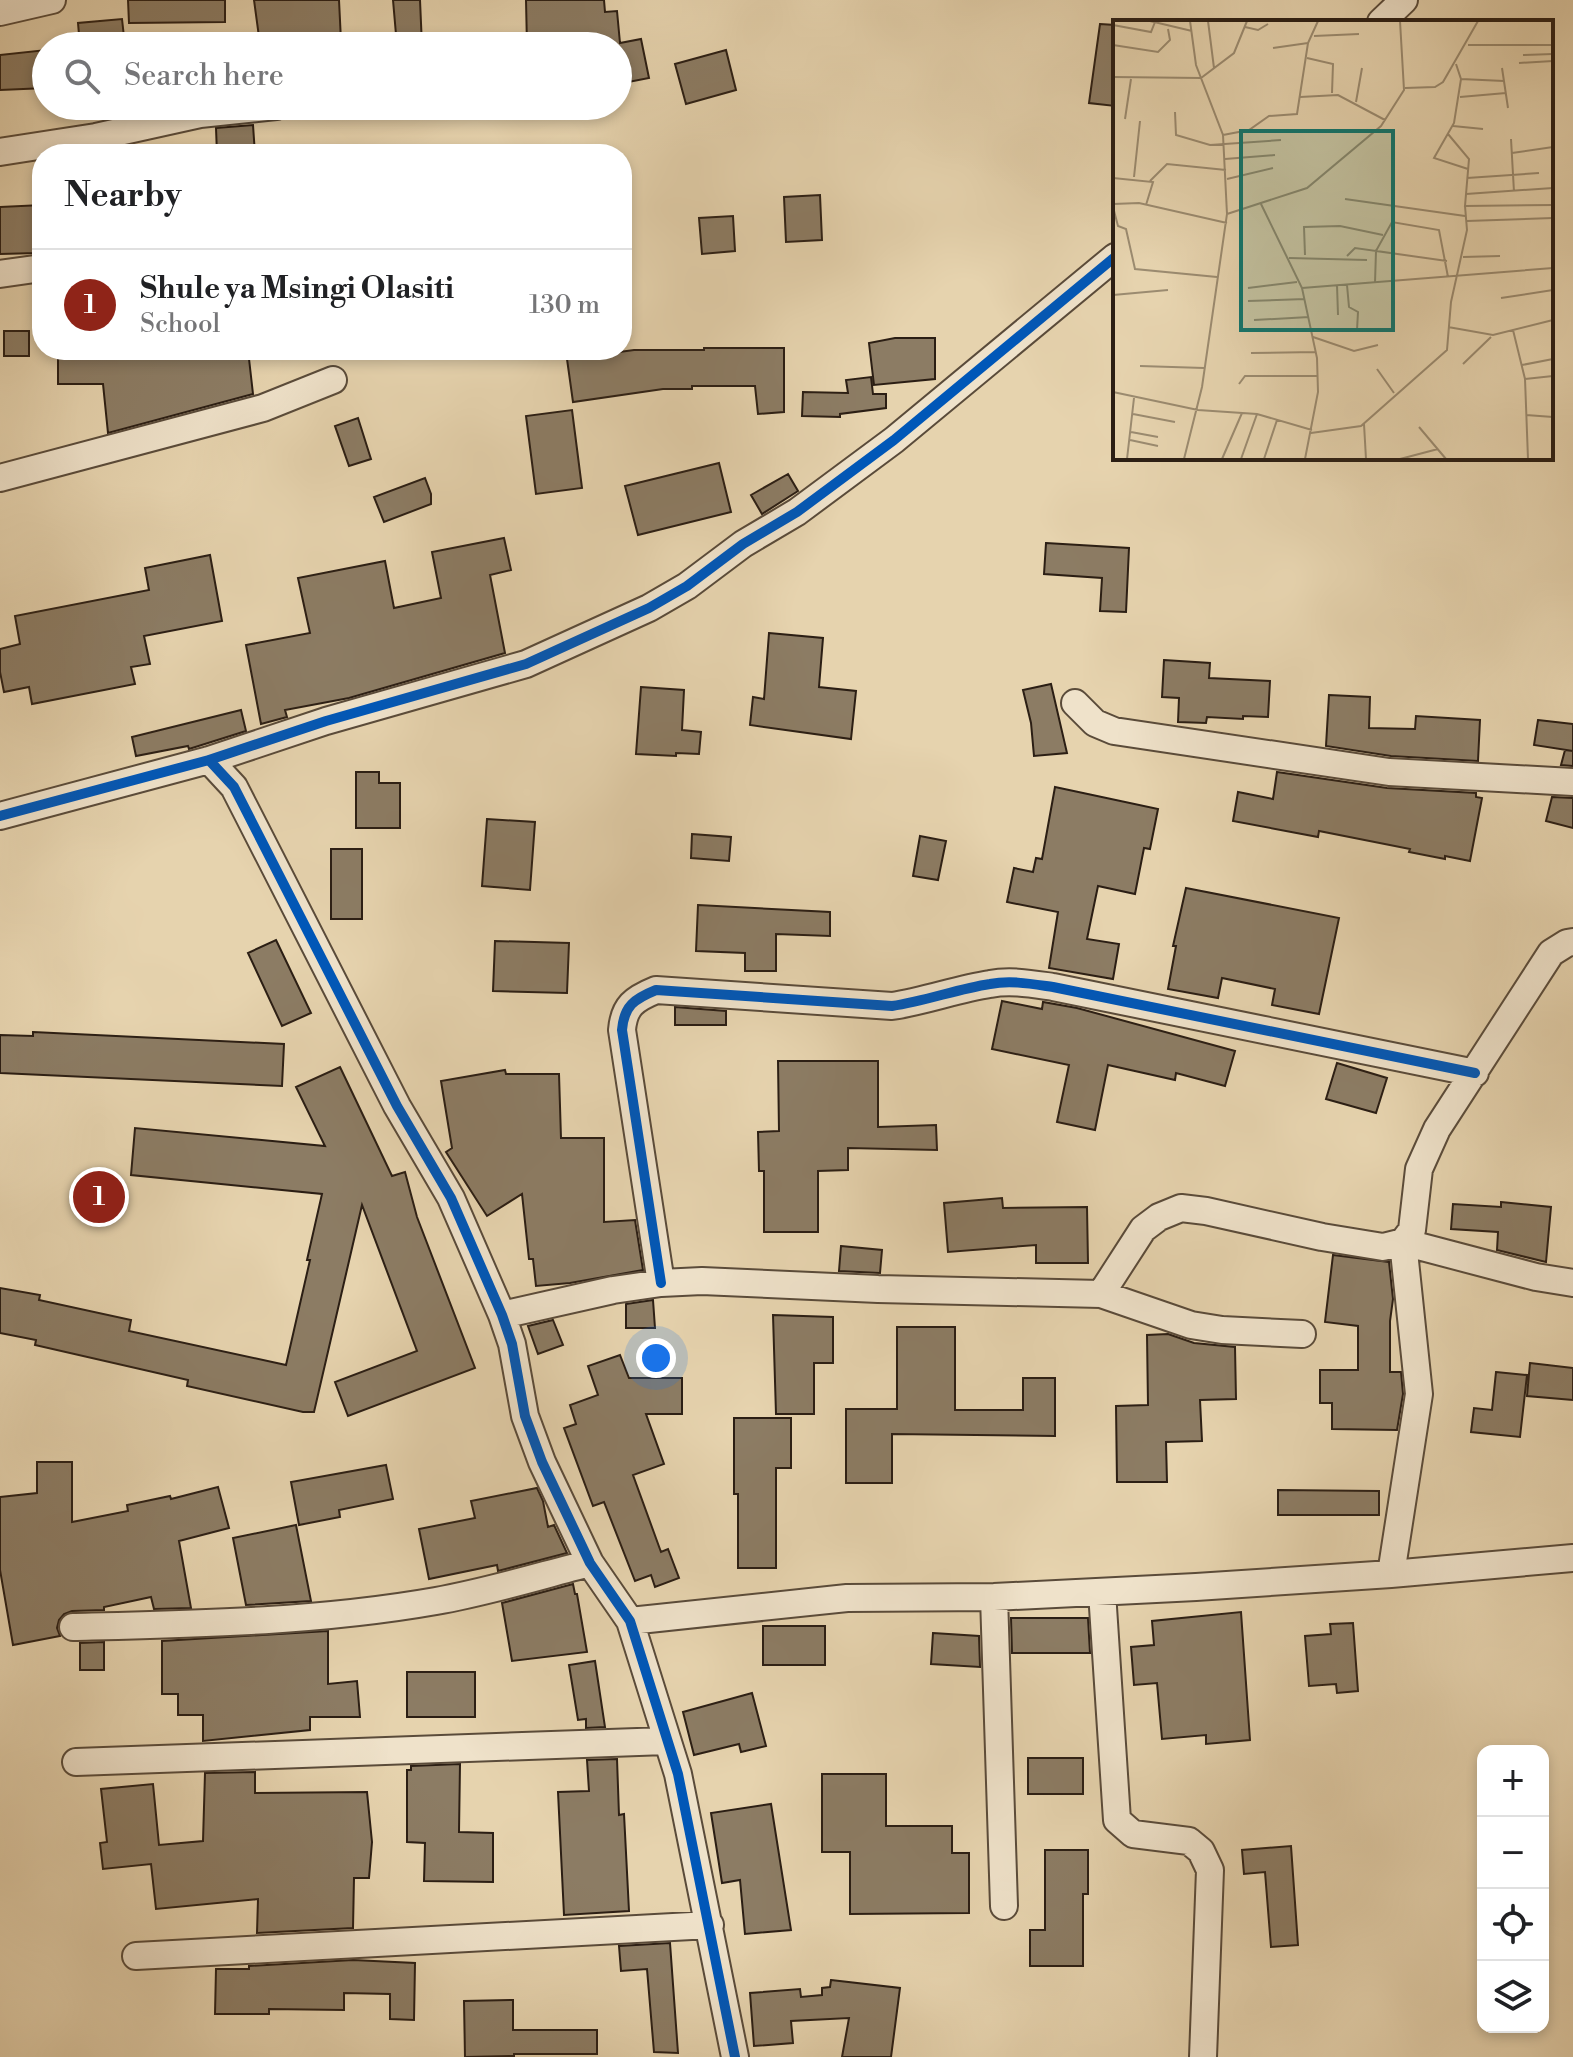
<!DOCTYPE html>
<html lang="en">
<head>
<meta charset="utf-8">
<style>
  :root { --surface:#fff; --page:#f2f2f2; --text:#202124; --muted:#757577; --line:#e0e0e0; --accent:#8f2418 }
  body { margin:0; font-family:"Libre Bodoni",serif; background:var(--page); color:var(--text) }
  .controls { position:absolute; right:24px; bottom:24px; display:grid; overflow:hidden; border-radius:16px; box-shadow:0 4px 12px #0003 }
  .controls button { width:72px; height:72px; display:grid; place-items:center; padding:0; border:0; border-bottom:2px solid var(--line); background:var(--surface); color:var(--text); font:40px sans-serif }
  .you { position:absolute; left:656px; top:1358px; width:28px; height:28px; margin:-20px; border:6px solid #fff; border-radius:50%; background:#1a73e8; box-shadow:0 0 0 12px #1a73e833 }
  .badge { display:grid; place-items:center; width:52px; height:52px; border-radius:50%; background:var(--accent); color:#fff; font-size:26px; font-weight:700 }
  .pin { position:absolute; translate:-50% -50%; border:4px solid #fff; box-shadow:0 2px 8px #0006 }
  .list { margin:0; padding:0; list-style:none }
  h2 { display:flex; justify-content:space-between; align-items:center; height:104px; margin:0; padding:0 32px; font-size:34px }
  h2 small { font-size:26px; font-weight:400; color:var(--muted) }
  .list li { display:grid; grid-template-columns:52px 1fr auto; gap:24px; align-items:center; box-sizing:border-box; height:112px; padding:0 32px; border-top:2px solid var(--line) }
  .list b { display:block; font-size:30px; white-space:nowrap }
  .list p { margin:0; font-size:26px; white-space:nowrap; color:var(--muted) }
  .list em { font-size:26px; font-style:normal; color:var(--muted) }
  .icon { flex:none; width:44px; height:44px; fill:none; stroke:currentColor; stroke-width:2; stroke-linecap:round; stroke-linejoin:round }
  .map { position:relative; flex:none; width:1573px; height:2057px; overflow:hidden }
  .search { position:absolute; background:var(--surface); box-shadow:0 4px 12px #0003; left:32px; top:32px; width:600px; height:88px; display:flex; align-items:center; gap:20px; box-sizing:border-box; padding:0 28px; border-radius:44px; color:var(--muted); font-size:30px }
  .panel { position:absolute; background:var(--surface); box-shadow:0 4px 12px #0003; left:32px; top:144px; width:600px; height:216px; border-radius:32px }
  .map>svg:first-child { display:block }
</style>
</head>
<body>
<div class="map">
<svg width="1573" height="2057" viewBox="0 0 1573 2057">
  <rect width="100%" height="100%" fill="#e6d3ae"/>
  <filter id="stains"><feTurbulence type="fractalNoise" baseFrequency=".0025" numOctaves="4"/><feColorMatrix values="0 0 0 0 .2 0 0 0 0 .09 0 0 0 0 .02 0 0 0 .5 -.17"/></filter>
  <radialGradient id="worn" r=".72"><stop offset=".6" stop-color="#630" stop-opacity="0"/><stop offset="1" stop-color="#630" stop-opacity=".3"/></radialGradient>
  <path fill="#8c7c64" stroke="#2b1e14" stroke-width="2" d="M 128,0 L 225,0 L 225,22 L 129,23 Z
    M 254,0 L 339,0 L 341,41 L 313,42 L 313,40 L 284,39 L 284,35 L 259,37 Z
    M 393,0 L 420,0 L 422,46 L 397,46 Z
    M 526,0 L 604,0 L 605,12 L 617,11 L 620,43 L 641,39 L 649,78 L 618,84 L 618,46 L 527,46 Z
    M 122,19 L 125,46 L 80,46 L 78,23 Z
    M 1100,24 L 1115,25 L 1115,106 L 1089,103 Z
    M 46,50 L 46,88 L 0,90 L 0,55 Z
    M 726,50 L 736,90 L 686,104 L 675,64 Z
    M 253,125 L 255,154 L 217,154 L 216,128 Z
    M 820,195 L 822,240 L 786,242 L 784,197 Z
    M 42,205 L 42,233 L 37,233 L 37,253 L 0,254 L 0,207 Z
    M 733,216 L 735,251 L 702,254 L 699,218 Z
    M 4,331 L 29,331 L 29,356 L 4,356 Z
    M 895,338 L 935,338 L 935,379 L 874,385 L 869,343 Z
    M 704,348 L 784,348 L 784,412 L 758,414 L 755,386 L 692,386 L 692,389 L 663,389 L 573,402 L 567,359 L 634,350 L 704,350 Z
    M 99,350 L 248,350 L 253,394 L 108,433 L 103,384 L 58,384 L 58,353 L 100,353 Z
    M 871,377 L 873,394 L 886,394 L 886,408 L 840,414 L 840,417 L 802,416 L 803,392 L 848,393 L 846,380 Z
    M 572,410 L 582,488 L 536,494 L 526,416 Z
    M 358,418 L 371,459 L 349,466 L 335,426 Z
    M 719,463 L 731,512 L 638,535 L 625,486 Z
    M 788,474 L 798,491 L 762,514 L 751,495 Z
    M 425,478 L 431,494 L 431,504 L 384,522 L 374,497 Z
    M 504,538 L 511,570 L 490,575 L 505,653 L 349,698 L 285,710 L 287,717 L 261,724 L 246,645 L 310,633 L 298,578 L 385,561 L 394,608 L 441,598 L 432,552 Z
    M 1046,543 L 1129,548 L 1126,612 L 1100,611 L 1102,578 L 1044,574 Z
    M 210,555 L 222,621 L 144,636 L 150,664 L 131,667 L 135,684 L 32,704 L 29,687 L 4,692 L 0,672 L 0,649 L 20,644 L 15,616 L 149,590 L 145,568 Z
    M 769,633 L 823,638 L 819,687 L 856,691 L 851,739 L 750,725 L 753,697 L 764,699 Z
    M 1164,660 L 1210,663 L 1209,678 L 1270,681 L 1268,717 L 1243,716 L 1243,719 L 1207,717 L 1206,723 L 1178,722 L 1179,698 L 1162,697 Z
    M 1051,684 L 1067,753 L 1034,756 L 1031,723 L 1023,690 Z
    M 641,687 L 684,690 L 682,730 L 701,732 L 699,754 L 676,753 L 676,756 L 636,754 Z
    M 1329,695 L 1370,697 L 1369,728 L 1415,729 L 1416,716 L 1480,720 L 1478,761 L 1391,756 L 1326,746 Z
    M 241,710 L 246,731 L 189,749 L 188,746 L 136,756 L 132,737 Z
    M 1538,720 L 1573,724 L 1573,751 L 1534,745 Z
    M 1565,750 L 1573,751 L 1573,766 L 1561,765 Z
    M 356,772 L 379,772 L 379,783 L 400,783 L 400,828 L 356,828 Z
    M 1277,772 L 1387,788 L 1476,793 L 1476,797 L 1482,798 L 1470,861 L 1445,856 L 1445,859 L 1409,852 L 1410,849 L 1319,831 L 1318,837 L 1233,821 L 1238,792 L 1273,799 Z
    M 1055,787 L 1158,809 L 1150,849 L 1144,848 L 1135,894 L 1098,886 L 1087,939 L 1119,944 L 1113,979 L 1049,968 L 1058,912 L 1007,902 L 1014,868 L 1033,872 L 1036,858 L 1042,859 Z
    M 1552,797 L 1573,798 L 1573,828 L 1546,821 Z
    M 487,819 L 535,822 L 530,890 L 482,886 Z
    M 692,834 L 731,837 L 729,861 L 691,858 Z
    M 920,836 L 946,841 L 938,880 L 913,876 Z
    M 331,849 L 362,849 L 362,919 L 331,919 Z
    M 1186,888 L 1339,918 L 1319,1014 L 1272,1005 L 1275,989 L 1222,978 L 1218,998 L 1168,989 L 1176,946 L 1173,946 Z
    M 698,905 L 830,912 L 830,936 L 776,934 L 776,971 L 745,971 L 745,953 L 696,951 Z
    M 276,940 L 311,1013 L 282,1026 L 248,953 Z
    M 495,941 L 569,943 L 567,993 L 493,991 Z
    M 1002,1001 L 1042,1009 L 1043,1002 L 1077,1008 L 1235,1051 L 1225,1086 L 1176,1073 L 1175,1080 L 1108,1065 L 1095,1130 L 1057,1122 L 1069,1065 L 992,1049 Z
    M 675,1007 L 726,1011 L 726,1025 L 675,1025 Z
    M 33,1032 L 284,1044 L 282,1086 L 0,1073 L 0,1035 L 33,1036 Z
    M 778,1061 L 878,1061 L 878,1127 L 936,1125 L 937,1150 L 848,1148 L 848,1170 L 818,1171 L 818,1232 L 764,1232 L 764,1171 L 759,1171 L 758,1132 L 779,1131 Z
    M 1337,1063 L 1387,1078 L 1376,1113 L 1326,1099 Z
    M 340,1067 L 392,1176 L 405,1172 L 417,1217 L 475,1368 L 348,1416 L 335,1382 L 417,1351 L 362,1205 L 314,1412 L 303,1412 L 187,1386 L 188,1380 L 35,1345 L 36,1340 L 0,1333 L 0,1288 L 40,1295 L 39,1300 L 131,1320 L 129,1331 L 286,1365 L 310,1260 L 307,1260 L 322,1194 L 131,1175 L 135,1128 L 325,1146 L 296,1087 Z
    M 505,1070 L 506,1074 L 559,1074 L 561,1138 L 604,1138 L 604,1222 L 635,1220 L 643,1270 L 570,1283 L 536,1286 L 533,1259 L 529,1259 L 522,1194 L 487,1216 L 446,1152 L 452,1148 L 441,1081 Z
    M 1002,1198 L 1003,1208 L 1087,1207 L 1088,1263 L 1036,1263 L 1036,1245 L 948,1252 L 944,1203 Z
    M 1501,1202 L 1551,1207 L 1546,1262 L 1497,1250 L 1498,1232 L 1451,1229 L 1453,1204 L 1501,1207 Z
    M 841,1246 L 882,1250 L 880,1273 L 839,1271 Z
    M 1333,1255 L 1389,1262 L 1393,1299 L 1390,1321 L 1390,1372 L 1401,1372 L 1403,1394 L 1397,1430 L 1332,1429 L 1332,1403 L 1320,1403 L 1320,1370 L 1358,1370 L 1358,1326 L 1325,1322 Z
    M 653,1300 L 655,1328 L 626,1328 L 626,1304 Z
    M 773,1315 L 833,1317 L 833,1363 L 814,1363 L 814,1414 L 776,1414 Z
    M 553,1320 L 563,1345 L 538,1354 L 528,1326 Z
    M 897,1327 L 955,1327 L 955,1410 L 1023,1410 L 1023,1378 L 1055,1378 L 1055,1436 L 892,1434 L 892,1483 L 846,1483 L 846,1409 L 897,1409 Z
    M 1168,1334 L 1194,1343 L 1235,1347 L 1236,1399 L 1200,1400 L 1202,1441 L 1166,1442 L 1167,1482 L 1117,1482 L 1116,1406 L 1148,1405 L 1147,1335 Z
    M 620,1355 L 629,1378 L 682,1378 L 682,1414 L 646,1414 L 664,1464 L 633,1475 L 661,1552 L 668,1549 L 679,1578 L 655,1587 L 651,1575 L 635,1581 L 604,1502 L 593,1506 L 564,1428 L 576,1424 L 570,1405 L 598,1395 L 588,1366 Z
    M 1530,1363 L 1573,1368 L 1573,1400 L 1527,1396 Z
    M 1496,1372 L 1527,1375 L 1520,1437 L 1471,1432 L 1474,1408 L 1492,1410 Z
    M 734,1418 L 791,1418 L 791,1468 L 776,1468 L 776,1568 L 738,1568 L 738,1494 L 734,1494 Z
    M 37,1462 L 72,1462 L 72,1522 L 128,1511 L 127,1505 L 170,1496 L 171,1499 L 218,1487 L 229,1528 L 179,1541 L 191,1608 L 154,1609 L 151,1597 L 104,1607 L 104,1610 L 72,1611 L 64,1614 L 59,1620 L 57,1628 L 60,1636 L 13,1645 L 0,1570 L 0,1497 L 37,1493 Z
    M 386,1465 L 393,1499 L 339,1510 L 340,1517 L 299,1525 L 291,1482 Z
    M 537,1488 L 543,1501 L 548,1527 L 554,1525 L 567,1553 L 498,1571 L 497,1565 L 429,1579 L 419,1529 L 475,1518 L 471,1501 Z
    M 1278,1490 L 1379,1491 L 1379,1515 L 1278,1515 Z
    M 296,1525 L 311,1601 L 246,1605 L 233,1538 Z
    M 573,1584 L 575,1594 L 577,1594 L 587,1652 L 512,1661 L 502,1603 Z
    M 1241,1612 L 1250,1740 L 1206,1744 L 1206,1735 L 1162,1739 L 1157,1683 L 1134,1685 L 1131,1647 L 1154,1645 L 1152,1621 Z
    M 1011,1618 L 1088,1618 L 1090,1653 L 1012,1653 Z
    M 1353,1623 L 1358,1691 L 1337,1693 L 1336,1684 L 1309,1686 L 1305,1636 L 1331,1634 L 1330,1624 Z
    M 763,1626 L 825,1626 L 825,1665 L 763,1665 Z
    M 328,1631 L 328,1684 L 357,1681 L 360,1717 L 310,1717 L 310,1730 L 203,1741 L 203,1715 L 178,1715 L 178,1694 L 162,1694 L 162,1641 Z
    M 933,1633 L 979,1636 L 980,1667 L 931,1664 Z
    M 104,1642 L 104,1670 L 80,1670 L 80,1643 Z
    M 595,1661 L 605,1727 L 586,1728 L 586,1719 L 578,1720 L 569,1665 Z
    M 407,1672 L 475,1672 L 475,1717 L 407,1717 Z
    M 752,1693 L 766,1746 L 741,1752 L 739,1744 L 694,1755 L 683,1712 Z
    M 1028,1758 L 1083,1758 L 1083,1794 L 1028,1794 Z
    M 617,1759 L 619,1815 L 624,1814 L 629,1911 L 564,1915 L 558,1792 L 589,1791 L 587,1760 Z
    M 460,1764 L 459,1832 L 493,1833 L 493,1882 L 424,1881 L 425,1843 L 407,1842 L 407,1770 L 411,1770 L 411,1766 Z
    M 255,1772 L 255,1793 L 367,1792 L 372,1842 L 369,1878 L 354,1878 L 353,1928 L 257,1933 L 258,1899 L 156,1909 L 151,1864 L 103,1869 L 100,1843 L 107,1842 L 101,1789 L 153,1784 L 159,1845 L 203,1841 L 205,1773 Z
    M 822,1774 L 886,1774 L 886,1826 L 952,1826 L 952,1853 L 969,1853 L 969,1913 L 850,1914 L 850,1852 L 822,1852 Z
    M 771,1804 L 791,1930 L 745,1934 L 740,1880 L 722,1883 L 711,1813 Z
    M 1291,1846 L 1298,1945 L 1271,1947 L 1265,1872 L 1244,1874 L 1242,1850 Z
    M 1045,1850 L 1088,1850 L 1088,1894 L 1083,1894 L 1083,1966 L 1030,1966 L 1030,1930 L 1045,1930 Z
    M 670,1943 L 678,2053 L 654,2052 L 647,1969 L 621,1971 L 619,1946 Z
    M 353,1960 L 415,1963 L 414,2020 L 390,2019 L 390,1994 L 344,1993 L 344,2010 L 269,2009 L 269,2014 L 215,2014 L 216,1969 L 249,1969 L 249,1966 Z
    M 831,1980 L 900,1988 L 891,2057 L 842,2057 L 849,2018 L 791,2021 L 793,2043 L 754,2046 L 750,1993 L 800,1989 L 801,1997 L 822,1995 L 822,1988 L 830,1987 Z
    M 513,2000 L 513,2030 L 597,2030 L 597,2054 L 514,2054 L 514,2056 L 465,2057 L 464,2001 Z"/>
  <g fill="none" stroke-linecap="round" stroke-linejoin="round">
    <defs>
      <path id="minor" d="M 0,12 L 52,0
        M 1381,22 L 1404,0
        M 0,152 L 96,137 L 200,114 L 276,106
        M 0,274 L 42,268
        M 0,478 L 263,408 L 333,380
        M 1075,703 L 1095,723 L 1114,731 L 1389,772 L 1573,782
        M 209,760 L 234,787 L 397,1106 L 451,1198 L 502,1315 L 512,1344 L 525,1416 L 542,1462 L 590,1563 L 630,1621 L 678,1774 L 735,2057
        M 0,816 L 209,760 L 326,721 L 526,664 L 649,608 L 687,586 L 743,544 L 797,512 L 894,440 L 1115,257
        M 661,1283 L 622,1030 C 624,1006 634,999 656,990 L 892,1006 C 926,1001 957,989 990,984 C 1011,980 1032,984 1053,987 L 1475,1073
        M 1101,1294 L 1143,1229 L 1159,1217 L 1181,1208 L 1206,1211 L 1322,1237 L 1383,1247 L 1403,1242 L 1412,1230 L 1419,1169 L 1437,1129 L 1551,953 L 1567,943 L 1573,942
        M 502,1315 L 613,1290 L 661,1283 L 702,1281 L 878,1289 L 1101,1294 L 1191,1325 L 1222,1330 L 1302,1334
        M 1391,1574 L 1419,1394 L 1403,1242 L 1536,1277 L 1573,1283
        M 1102,1592 L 1117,1820 L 1133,1834 L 1189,1841 L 1201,1851 L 1210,1870 L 1203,2057
        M 994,1597 L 1004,1906
        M 630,1621 L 847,1598 L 994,1597 L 1196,1587 L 1391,1574 L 1573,1558
        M 73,1627 C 194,1624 317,1622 436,1601 C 488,1592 539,1576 590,1563
        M 76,1762 L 666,1741
        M 136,1956 L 710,1925"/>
    </defs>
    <use href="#minor" stroke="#5a4b3a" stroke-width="30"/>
    <use href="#minor" stroke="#efe2ca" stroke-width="26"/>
    <defs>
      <path id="cycleway" d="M 209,760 L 234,787 L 397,1106 L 451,1198 L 502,1315 L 512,1344 L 525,1416 L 542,1462 L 590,1563 L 630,1621 L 678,1774 L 735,2057
        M 0,816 L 209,760 L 326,721 L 526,664 L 649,608 L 687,586 L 743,544 L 797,512 L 894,440 L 1115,257
        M 661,1283 L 622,1030 C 624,1006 634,999 656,990 L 892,1006 C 926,1001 957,989 990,984 C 1011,980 1032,984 1053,987 L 1475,1073"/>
    </defs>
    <use href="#cycleway" stroke="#efe2ca" stroke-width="15"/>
    <use href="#cycleway" stroke="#0057b8" stroke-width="10"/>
  </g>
  <g transform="translate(1113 20)">
    <rect width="440" height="440" fill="#e6d3ae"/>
    <path fill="none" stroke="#9b8b70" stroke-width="2" d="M 37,1 L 79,11M 95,1 L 101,48M 0,5 L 38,12 L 42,2M 132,7 L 145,10 L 155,4M 201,16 L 246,14M 0,25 L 45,32 L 57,20 L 55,9M 355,25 L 440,25M 160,28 L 195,23M 410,35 L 440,34M 194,38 L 220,44 L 219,73M 406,43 L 440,41M 343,44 L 348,59 L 391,61M 389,48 L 395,88M 0,57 L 88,58 L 121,33 L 134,1M 348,59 L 341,103 L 321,138 L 355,149M 292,68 L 322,67 L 330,62 L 365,1M 187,77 L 225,75 L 272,100M 347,77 L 393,73M 243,82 L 249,48M 62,92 L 63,115 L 97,125 L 168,120M 12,99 L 18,59M 340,106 L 370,109M 335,114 L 356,139 L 352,186 L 440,185M 110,115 L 136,110 L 156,96 L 184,94 L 195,23 L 205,1M 398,119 L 401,172M 399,133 L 440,127M 112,139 L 162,135M 21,157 L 27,101M 0,158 L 40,162 L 33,185M 354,158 L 426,153M 114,159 L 160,148M 37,161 L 54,144 L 113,150M 353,174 L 440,168M 232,179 L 352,196M 0,184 L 26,183 L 114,203M 148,184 L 189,268 L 204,338 L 205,372 L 192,439M 0,187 L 5,206 L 13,209 L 22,249 L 104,257M 114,194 L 194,168 L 268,106 L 291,70 L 287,1M 354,201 L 440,198M 192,235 L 191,207 L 227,206 L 270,215M 234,236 L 242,228 L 263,231 L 279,202 L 326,210 L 335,257M 350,237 L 387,236M 176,238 L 254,240M 262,263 L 263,231 L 334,241M 224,265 L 225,295M 234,265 L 236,287 L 245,292 L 244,310M 135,268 L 184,262M 189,268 L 440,248M 0,275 L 55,270M 388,278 L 440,270M 135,281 L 192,279M 141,300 L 196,297M 335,307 L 380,315 L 440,300M 400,310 L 412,359 L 415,439M 200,317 L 241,331 L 265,325M 138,333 L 203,332M 350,344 L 378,317M 409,345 L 440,339M 27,346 L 91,348M 264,349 L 281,373M 412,359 L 440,356M 126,364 L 132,356 L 205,356M 0,372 L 85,390 L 144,394 L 199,410M 20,394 L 62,402M 413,395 L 440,397M 251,404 L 253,439M 306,407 L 333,439M 18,412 L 45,417M 198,413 L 248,406 L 334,330 L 338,282 L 354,210 L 352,186M 17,420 L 45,426M 14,439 L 21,378M 71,439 L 89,367 L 114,194 L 110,115 L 83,45 L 77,1M 109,439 L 129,393M 128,439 L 144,394M 151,439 L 164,400M 287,439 L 325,429"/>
    <path fill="#0f766e" fill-opacity="0.15" stroke="#0f766e" stroke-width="4" d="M 128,111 L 280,111 L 280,310 L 128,310 Z"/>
    <rect width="440" height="440" fill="none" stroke="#2b1e14" stroke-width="4"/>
  </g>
  <rect width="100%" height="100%" filter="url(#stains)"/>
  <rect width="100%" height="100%" fill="url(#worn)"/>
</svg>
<div class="controls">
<button>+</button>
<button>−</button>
<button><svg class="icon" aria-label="locate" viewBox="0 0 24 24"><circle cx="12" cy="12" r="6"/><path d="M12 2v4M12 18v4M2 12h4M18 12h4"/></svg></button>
<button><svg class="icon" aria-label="layers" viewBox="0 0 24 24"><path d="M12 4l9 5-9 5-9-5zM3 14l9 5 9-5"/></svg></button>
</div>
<div class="you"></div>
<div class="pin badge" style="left:99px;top:1197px">1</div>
<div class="search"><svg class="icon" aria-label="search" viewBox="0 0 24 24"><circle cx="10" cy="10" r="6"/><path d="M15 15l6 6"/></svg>Search here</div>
<section class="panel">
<h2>Nearby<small></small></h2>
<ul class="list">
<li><span class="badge">1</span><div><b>Shule ya Msingi Olasiti</b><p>School</p></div><em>130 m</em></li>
</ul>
</section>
</div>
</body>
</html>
